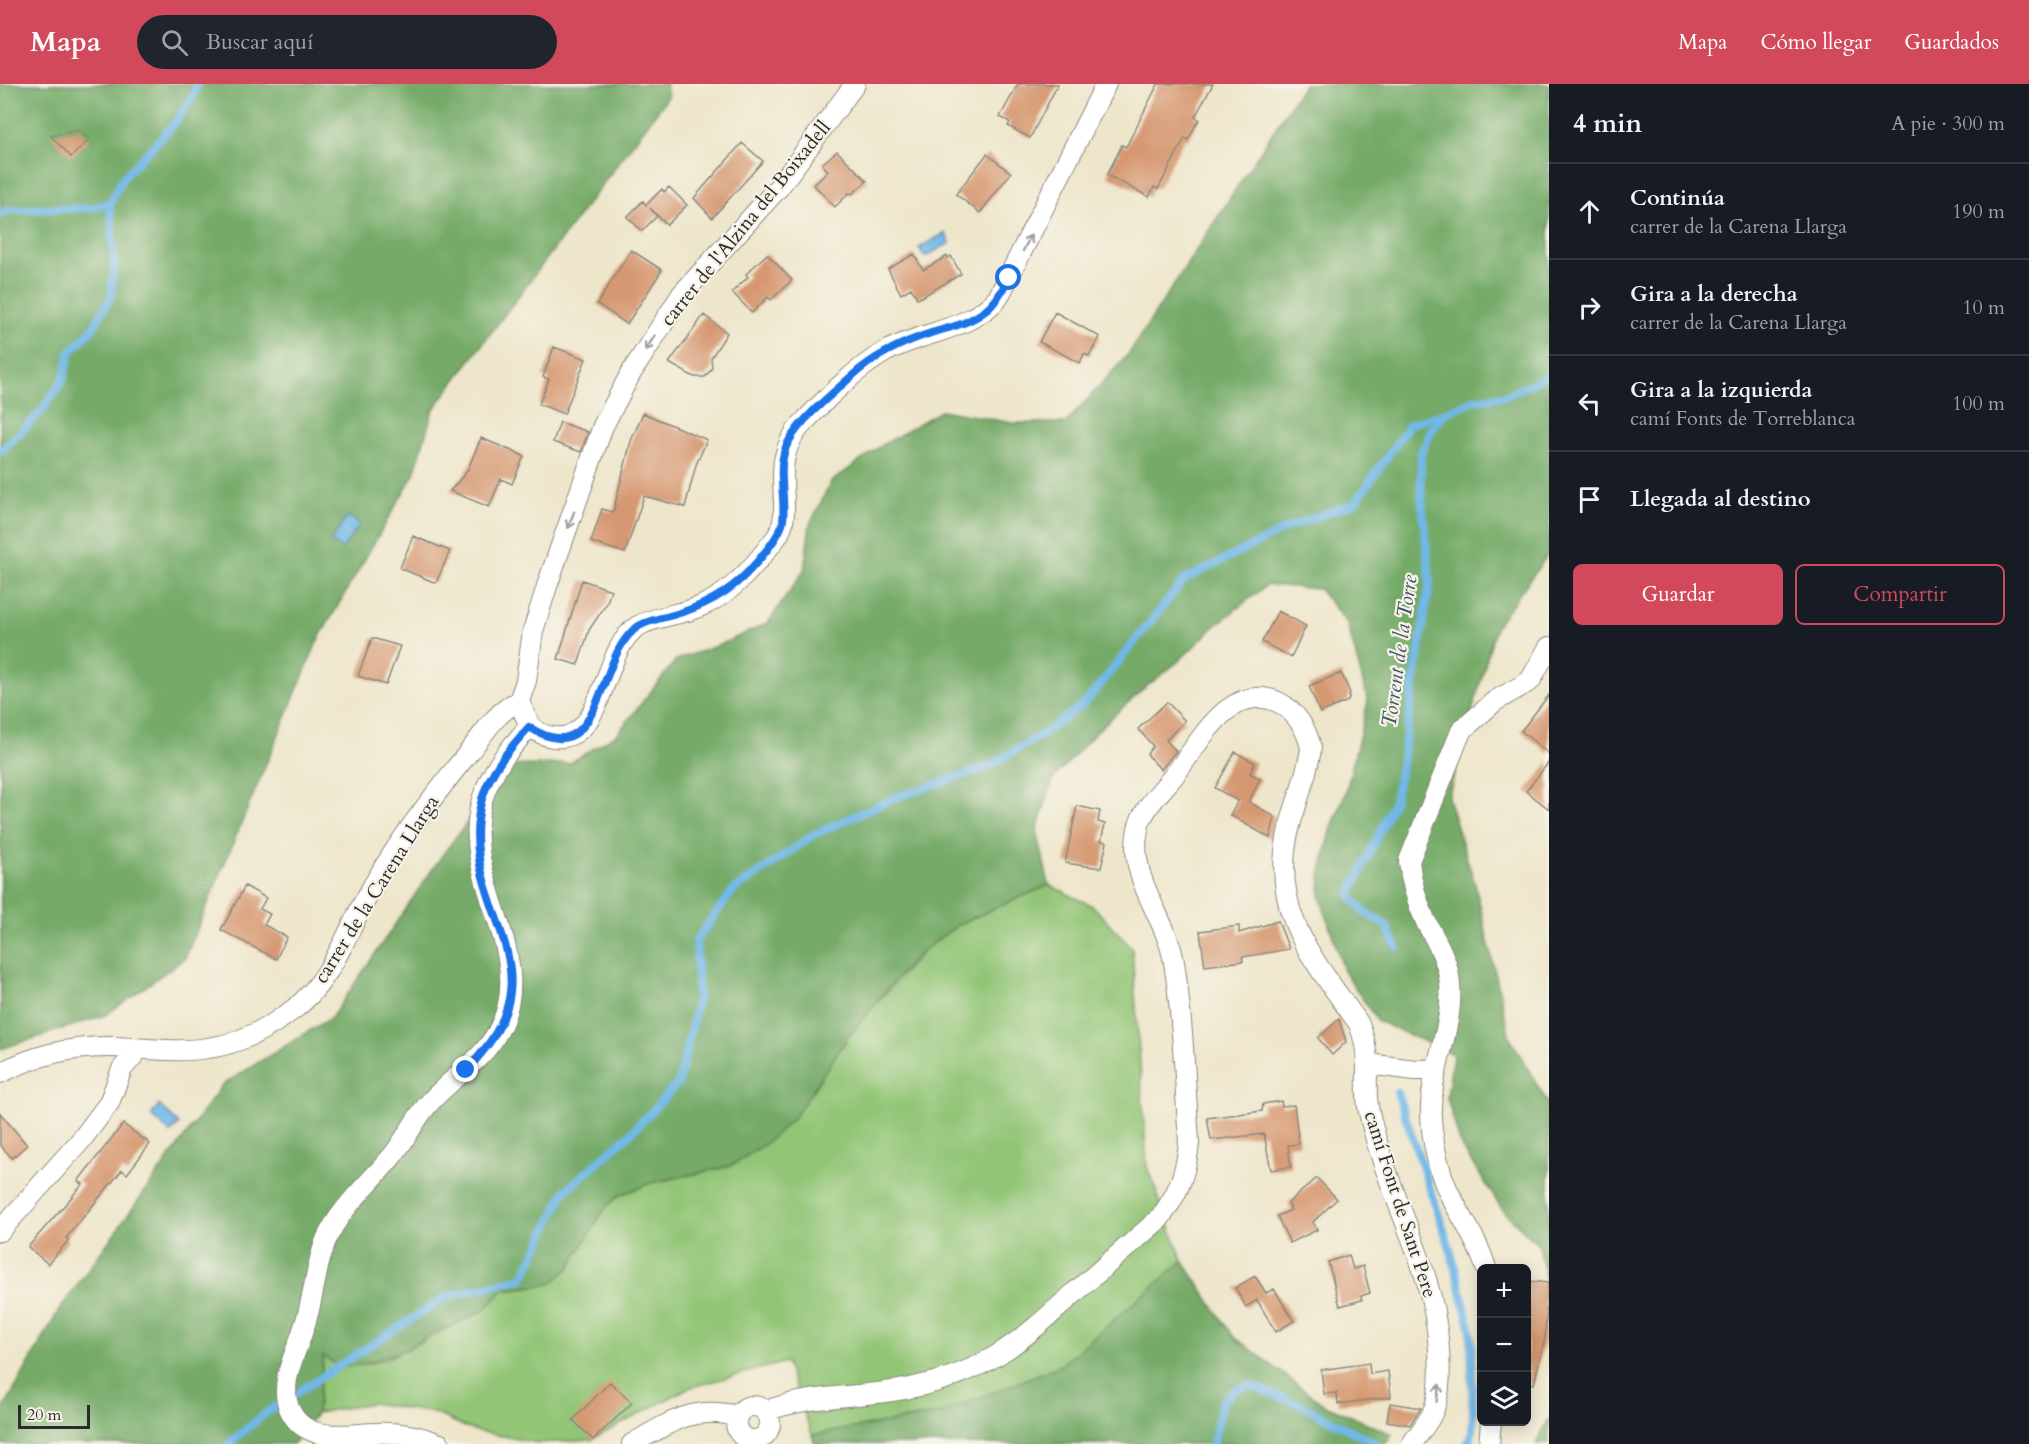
<!DOCTYPE html>
<html lang="es">
<head>
<meta charset="utf-8">
<style>
  :root { --surface:#171b24; --page:#20242c; --text:#f1f3f6; --muted:#9ea1a6; --line:#363941; --accent:#d1495b }
  body { margin:0; font-family:Cardo,serif; background:var(--page); color:var(--text) }
  .controls { position:absolute; right:18px; bottom:18px; display:grid; overflow:hidden; border-radius:9px; box-shadow:0 3px 15px #0003 }
  .controls button { width:54px; height:54px; display:grid; place-items:center; padding:0; border:0; border-bottom:2px solid var(--line); background:var(--surface); color:var(--text); font:30px sans-serif }
  .scale { position:absolute; left:18px; bottom:15px; width:72px; box-sizing:border-box; padding-left:6px; border:3px solid #2b2b2b; border-top:0; font-size:16px; line-height:21px; white-space:nowrap; color:#2b2b2b; -webkit-text-stroke:4px #f7f3e8; paint-order:stroke }
  .stop { position:absolute; width:18px; height:18px; margin:-14px; border:4px solid #1a73e8; border-radius:50%; background:#fff }
  .stop.end { background:#1a73e8; border-color:#fff; box-shadow:0 2px 6px #0008 }
  .list { margin:0; padding:0; list-style:none }
  h2 { display:flex; justify-content:space-between; align-items:center; height:78px; margin:0; padding:0 24px; font-size:26px }
  h2 small { font-size:20px; font-weight:400; color:var(--muted) }
  .list li { display:grid; grid-template-columns:39px 1fr auto; gap:18px; align-items:center; box-sizing:border-box; height:96px; padding:0 24px; border-top:2px solid var(--line) }
  .list b { display:block; font-size:22px; white-space:nowrap }
  .list p { margin:0; font-size:20px; white-space:nowrap; color:var(--muted) }
  .list em { font-size:20px; font-style:normal; color:var(--muted) }
  .actions { display:flex; gap:12px; padding:18px 24px }
  .actions a { flex:1; padding:14px 0; border:2px solid var(--accent); border-radius:9px; text-align:center; font-size:21px; color:var(--accent) }
  .actions .main { background:var(--accent); color:#fff }
  .icon { flex:none; width:33px; height:33px; fill:none; stroke:currentColor; stroke-width:2; stroke-linecap:round; stroke-linejoin:round }
  .map { position:relative; flex:none; width:1549px; height:1360px; overflow:hidden }
  header { display:flex; align-items:center; gap:36px; box-sizing:border-box; height:84px; padding:0 30px; background:var(--accent); color:#fff }
  header strong { font-size:28px }
  nav { display:flex; gap:33px; margin-inline-start:auto; font-size:21px }
  .search { width:420px; height:54px; background:var(--page); display:flex; align-items:center; gap:15px; box-sizing:border-box; padding:0 21px; border-radius:33px; color:var(--muted); font-size:22px }
  main { display:flex }
  aside { flex:1; background:var(--surface) }
  .map>svg:first-child { display:block }
</style>
</head>
<body>
<header>
<strong>Mapa</strong>
<div class="search"><svg class="icon" aria-label="search" viewBox="0 0 24 24"><circle cx="10" cy="10" r="6"/><path d="M15 15l6 6"/></svg>Buscar aquí</div>
<nav><a>Mapa</a><a>Cómo llegar</a><a>Guardados</a></nav>
</header>
<main>
<div class="map">
<svg width="1549" height="1360" viewBox="0 0 1549 1360">
  <rect width="100%" height="100%" fill="#f7f3e8"/>
  <filter id="ink" filterUnits="userSpaceOnUse"><feTurbulence type="fractalNoise" baseFrequency=".0167" numOctaves="2"/><feDisplacementMap in="SourceGraphic" scale="12" xChannelSelector="R" yChannelSelector="G"/><feConvolveMatrix kernelMatrix="1 2 1 2 8 2 1 2 1" color-interpolation-filters="sRGB"/></filter>
  <filter id="wash" filterUnits="userSpaceOnUse"><feTurbulence type="fractalNoise" baseFrequency=".008" numOctaves="4" result="noise"/><feDisplacementMap in="SourceGraphic" scale="24" xChannelSelector="R" yChannelSelector="G"/><feGaussianBlur stdDeviation="1.35" result="paint"/><feColorMatrix in="noise" values="0 0 0 0 0 0 0 0 0 0 0 0 0 0 0 0 0 1.4 0 .05"/><feComposite in="paint" operator="in"/></filter>
  <g filter="url(#wash)">
    <rect width="100%" height="100%" fill="#eee6cb"/>
    <path fill="#92c576" stroke="#5e7850" stroke-width="1.5" d="M 1049,801 L 1093,822 L 1132,864 L 1147,1083 L 1183,1177 L 1061,1281 L 942,1329 L 812,1351 L 786,1278 L 688,1304 L 591,1356 L 538,1359 L 472,1346 L 434,1329 L 371,1319 L 317,1329 L 323,1272 L 362,1281 L 386,1275 L 485,1226 L 503,1206 L 551,1200 L 569,1184 L 605,1124 L 620,1111 L 651,1099 L 731,1082 L 924,866 L 959,840 Z"/>
    <path fill="#75aa67" stroke="#506a49" stroke-width="1.5" d="M 0,0 L 666,0 L 668,13 L 433,326 L 414,390 L 318,556 L 185,874 L 106,931 L 1,965 Z
      M 1304,0 L 1549,0 L 1549,469 L 1496,542 L 1448,714 L 1475,800 L 1510,954 L 1549,1021 L 1549,1211 L 1539,1162 L 1502,1125 L 1461,1062 L 1447,1014 L 1453,970 L 1377,937 L 1344,887 L 1320,813 L 1321,786 L 1332,743 L 1346,707 L 1368,617 L 1347,539 L 1319,505 L 1267,501 L 1215,542 L 1179,577 L 1142,606 L 1098,646 L 1053,695 L 1037,746 L 1049,801 L 959,840 L 924,866 L 898,892 L 849,952 L 794,1034 L 764,1061 L 731,1082 L 651,1099 L 620,1111 L 605,1124 L 569,1184 L 551,1200 L 503,1206 L 485,1226 L 427,1252 L 407,1265 L 362,1281 L 339,1283 L 323,1272 L 317,1329 L 293,1360 L 0,1360 L 0,1331 L 59,1226 L 222,1001 L 332,933 L 443,770 L 510,682 L 570,679 L 617,650 L 676,576 L 722,560 L 768,539 L 804,486 L 810,440 L 831,398 L 881,362 L 942,326 L 1013,339 L 1066,339 L 1130,268 Z
      M 1183,1177 L 1233,1252 L 1323,1320 L 1392,1350 L 1386,1360 L 815,1360 L 812,1351 L 942,1329 L 1061,1281 Z
      M 1549,1335 L 1549,1360 L 1536,1360 Z"/>
    <path fill="#71b8e8" stroke="#4e728a" stroke-width="1.5" d="M 945,149 L 950,159 L 925,173 L 919,164 Z
      M 348,432 L 360,440 L 342,465 L 331,457 Z
      M 159,1021 L 179,1040 L 170,1049 L 151,1031 Z"/>
    <g fill="none" stroke-linecap="round" stroke-linejoin="round">
      <path stroke="#71b8e8" stroke-width="8" d="M 0,130 L 9,126 L 92,124 L 110,119
        M 0,368 L 41,328 L 63,296 L 70,268 L 92,246 L 111,213 L 114,179 L 110,119 L 122,95 L 175,39 L 194,10 L 197,0
        M 1397,863 L 1386,841 L 1363,827 L 1350,811 L 1394,717 L 1401,684 L 1430,497 L 1421,409 L 1421,369 L 1432,345 L 1445,329 L 1474,316 L 1505,312 L 1549,291
        M 1397,1008 L 1450,1164 L 1471,1247 L 1473,1337 L 1471,1354 L 1467,1360
        M 228,1360 L 267,1328 L 446,1213 L 523,1194 L 565,1107 L 630,1050 L 679,998 L 698,914 L 696,856 L 733,807 L 815,750 L 897,713 L 988,683 L 1046,648 L 1087,617 L 1184,496 L 1289,443 L 1355,419 L 1410,340 L 1445,329
        M 1213,1360 L 1222,1318 L 1235,1306 L 1250,1301 L 1303,1322 L 1377,1360"/>
    </g>
    <g id="blocks">
      <path fill="#d69871" d="M 1018,0 L 1058,0 L 1030,54 L 1008,42 L 1010,38 L 1000,33 Z
        M 1158,0 L 1213,0 L 1195,33 L 1199,35 L 1188,56 L 1185,54 L 1158,105 L 1154,103 L 1149,113 L 1107,91 L 1122,61 L 1126,63 Z
        M 79,46 L 89,56 L 71,73 L 51,52 Z
        M 742,59 L 763,77 L 712,134 L 694,114 Z
        M 837,67 L 867,97 L 852,110 L 849,109 L 835,123 L 814,101 L 828,87 L 822,80 Z
        M 987,70 L 1011,89 L 980,129 L 956,110 Z
        M 669,103 L 687,121 L 667,141 L 650,124 L 657,132 L 642,147 L 627,133 L 643,117 L 646,121 L 662,105 L 664,108 Z
        M 631,166 L 662,186 L 627,240 L 597,220 Z
        M 767,170 L 792,196 L 771,216 L 768,213 L 752,229 L 732,208 L 748,193 L 746,190 Z
        M 914,170 L 923,186 L 947,172 L 948,174 L 951,172 L 961,190 L 918,215 L 911,204 L 901,210 L 888,185 Z
        M 1055,228 L 1100,253 L 1089,272 L 1084,270 L 1080,279 L 1039,258 Z
        M 704,231 L 727,249 L 711,274 L 712,284 L 705,293 L 694,293 L 669,279 Z
        M 554,263 L 586,275 L 564,330 L 539,320 L 549,295 L 543,293 Z
        M 643,329 L 707,356 L 696,381 L 685,423 L 644,412 L 625,469 L 591,458 L 602,425 L 613,428 L 631,357 Z
        M 560,338 L 588,348 L 581,368 L 553,358 Z
        M 481,354 L 524,372 L 512,400 L 501,395 L 489,423 L 450,407 L 467,387 Z
        M 413,452 L 450,467 L 436,499 L 400,484 Z
        M 582,496 L 611,506 L 607,519 L 589,546 L 578,581 L 558,575 Z
        M 1278,527 L 1306,542 L 1291,573 L 1262,558 Z
        M 372,554 L 400,562 L 386,601 L 358,592 Z
        M 1341,589 L 1350,609 L 1348,617 L 1320,629 L 1309,602 Z
        M 1549,611 L 1549,670 L 1521,647 Z
        M 1167,618 L 1185,637 L 1166,656 L 1176,667 L 1161,686 L 1147,670 L 1153,662 L 1138,645 Z
        M 1235,668 L 1255,679 L 1250,689 L 1260,695 L 1249,718 L 1275,733 L 1270,754 L 1230,731 L 1238,717 L 1215,704 Z
        M 1549,678 L 1549,725 L 1526,707 Z
        M 1077,722 L 1100,727 L 1098,738 L 1105,740 L 1101,757 L 1107,758 L 1101,784 L 1065,779 Z
        M 245,802 L 266,814 L 260,825 L 270,830 L 264,841 L 287,853 L 276,875 L 221,846 Z
        M 1278,837 L 1289,865 L 1242,873 L 1243,877 L 1205,882 L 1200,847 L 1239,842 L 1239,849 Z
        M 1339,935 L 1346,958 L 1332,971 L 1318,954 Z
        M 1281,1017 L 1282,1022 L 1294,1021 L 1299,1060 L 1288,1061 L 1291,1083 L 1271,1086 L 1264,1050 L 1211,1056 L 1207,1034 L 1262,1027 L 1263,1020 Z
        M 0,1029 L 27,1061 L 12,1074 L 0,1061 Z
        M 123,1040 L 150,1060 L 127,1090 L 122,1086 L 66,1154 L 69,1156 L 48,1180 L 28,1163 L 83,1100 L 78,1097 Z
        M 1317,1094 L 1337,1115 L 1313,1138 L 1317,1146 L 1290,1159 L 1277,1132 L 1291,1126 L 1288,1119 Z
        M 1349,1171 L 1353,1185 L 1363,1182 L 1370,1209 L 1361,1212 L 1362,1216 L 1340,1222 L 1328,1178 Z
        M 1255,1192 L 1266,1209 L 1274,1205 L 1294,1237 L 1276,1248 L 1257,1216 L 1246,1223 L 1235,1204 Z
        M 1527,1197 L 1548,1199 L 1545,1253 L 1534,1300 L 1527,1299 Z
        M 1369,1279 L 1370,1290 L 1388,1287 L 1391,1313 L 1338,1320 L 1337,1309 L 1324,1310 L 1321,1286 Z
        M 610,1298 L 632,1319 L 593,1356 L 573,1336 Z
        M 1390,1319 L 1421,1324 L 1410,1341 L 1387,1337 Z"/>
    </g>
  </g>
  <g filter="url(#ink)">
    <use href="#blocks" fill-opacity="0" stroke="#8c887b" stroke-width="1.5"/>
    <g fill="none" stroke-linecap="round" stroke-linejoin="round">
      <defs>
        <path id="minor" d="M 519,617 C 526,635 531,650 553,653 C 606,660 600,566 638,542 C 656,532 680,531 699,523 C 732,510 755,481 776,454 C 798,424 764,380 803,339 C 827,314 855,285 885,268 C 924,247 968,247 998,214 L 1106,0
          M 519,617 L 526,597 L 533,547 L 548,499 L 603,342 L 631,289 L 682,210 L 779,103 L 855,0
          M 1368,980 L 1415,986 L 1437,985
          M 0,989 C 35,971 74,962 113,963 C 145,964 176,969 208,964 C 239,960 270,944 294,925 C 328,900 344,856 363,820 C 392,765 430,716 469,668 C 485,648 496,628 519,617
          M 0,1147 L 82,1055 L 109,1019 L 122,985 L 139,965
          M 1486,1184 C 1478,1157 1461,1133 1448,1107 C 1438,1085 1432,1056 1431,1032 C 1429,984 1457,940 1449,892 C 1446,873 1435,855 1426,838 C 1417,818 1411,799 1409,777 L 1461,647 L 1495,617 L 1530,597 L 1549,563
          M736 1339a17 17 0 1 1 34 0a17 17 0 1 1-34 0Z
          M 766,1327 C 812,1310 862,1314 910,1304 C 989,1288 1022,1256 1080,1204 C 1106,1181 1133,1158 1159,1135 C 1178,1111 1186,1089 1189,1059 C 1185,999 1183,937 1174,878 C 1166,831 1127,795 1138,745 C 1142,724 1164,705 1176,689 C 1200,658 1230,597 1278,618 C 1296,627 1307,646 1311,664 C 1307,694 1295,720 1288,749 C 1270,831 1316,878 1359,940 C 1370,968 1366,984 1367,1012 C 1367,1024 1371,1037 1374,1048 C 1394,1125 1434,1183 1439,1266 C 1440,1287 1441,1306 1434,1325 C 1430,1337 1419,1349 1412,1360
          M 440,1360 C 420,1352 398,1348 376,1349 C 344,1350 304,1360 289,1324 C 279,1297 296,1270 304,1243 C 314,1215 315,1183 326,1156 C 340,1124 371,1098 393,1071 C 405,1056 413,1039 425,1024 C 445,998 476,982 494,954 C 546,874 455,797 483,713 C 492,685 510,664 529,643
          M 632,1360 C 669,1339 692,1321 737,1332
          M 1489,1360 L 1491,1338"/>
      </defs>
      <use href="#minor" stroke="#8c887b" stroke-width="22"/>
      <use href="#minor" stroke="#fff" stroke-width="20"/>
    </g>
    <defs><path id="oneway-shaft" d="M-6 0H5M1.5-3L5.5 0L1.5 3" fill="none" stroke-width="1.6" stroke-linecap="round" stroke-linejoin="round" transform="scale(1.5)"/></defs>
    <g stroke="#a0a0a0">
      <use href="#oneway-shaft" transform="translate(1027 159) rotate(-63)"/>
      <use href="#oneway-shaft" transform="translate(650 259) rotate(123)"/>
      <use href="#oneway-shaft" transform="translate(571 436) rotate(110)"/>
      <use href="#oneway-shaft" transform="translate(1438 1309) rotate(-81)"/>
    </g>
  </g>
  <g fill="none" stroke-linecap="round" stroke-linejoin="round" filter="url(#ink)">
    <path stroke="#1a73e8" stroke-width="8" d="M 466,986 C 572,882 452,823 482,715 C 490,687 510,664 529,643 C 605,692 595,568 639,542 C 649,536 663,534 673,531 C 702,523 726,511 747,489 C 757,479 781,451 783,437 C 786,412 775,380 789,357 C 801,335 833,309 852,292 C 874,272 903,258 931,249 C 951,243 968,240 985,227 C 996,219 1002,206 1009,194"/>
  </g>
  <g text-anchor="middle" stroke-width="4.5" stroke-linejoin="round" paint-order="stroke">
    <g font-size="20" fill="#2b2b2b" stroke="#f7f3e8">
      <text transform="translate(745 139) rotate(-51)" y="7">carrer de l'Alzina del Boixadell</text>
      <text transform="translate(376 805) rotate(-58)" y="7">carrer de la Carena Llarga</text>
      <text transform="translate(1401 1120) rotate(72)" y="7">camí Font de Sant Pere</text>
    </g>
    <g font-size="21" font-style="italic" fill="#405564" stroke="#f7f3e8">
      <text transform="translate(1399 567) rotate(-82)" y="7">Torrent de la Torre</text>
    </g>
  </g>
</svg>
<div class="controls">
<button>+</button>
<button>−</button>
<button><svg class="icon" aria-label="layers" viewBox="0 0 24 24"><path d="M12 4l9 5-9 5-9-5zM3 14l9 5 9-5"/></svg></button>
</div>
<div class="scale">20 m</div>
<div class="stop" style="left:1009px;top:194px"></div>
<div class="stop end" style="left:466px;top:986px"></div>
</div>
<aside>
<h2>4 min<small>A pie · 300 m</small></h2>
<ul class="list">
<li><svg class="icon" aria-label="ahead" viewBox="0 0 24 24"><path d="M12 20V5M6 11l6-6 6 6"/></svg><div><b>Continúa</b><p>carrer de la Carena Llarga</p></div><em>190 m</em></li>
<li><svg class="icon" aria-label="right" viewBox="0 0 24 24"><path d="M7 20v-9h11M14 6l5 5-5 5"/></svg><div><b>Gira a la derecha</b><p>carrer de la Carena Llarga</p></div><em>10 m</em></li>
<li><svg class="icon" aria-label="left" viewBox="0 0 24 24"><path d="M17 20v-9H6M10 6l-5 5 5 5"/></svg><div><b>Gira a la izquierda</b><p>camí Fonts de Torreblanca</p></div><em>100 m</em></li>
<li><svg class="icon" aria-label="arrive" viewBox="0 0 24 24"><path d="M6 21V4h12l-3 4 3 4H6"/></svg><div><b>Llegada al destino</b></div></li>
</ul>
<div class="actions"><a class="main">Guardar</a><a>Compartir</a></div>
</aside>
</main>
</body>
</html>
